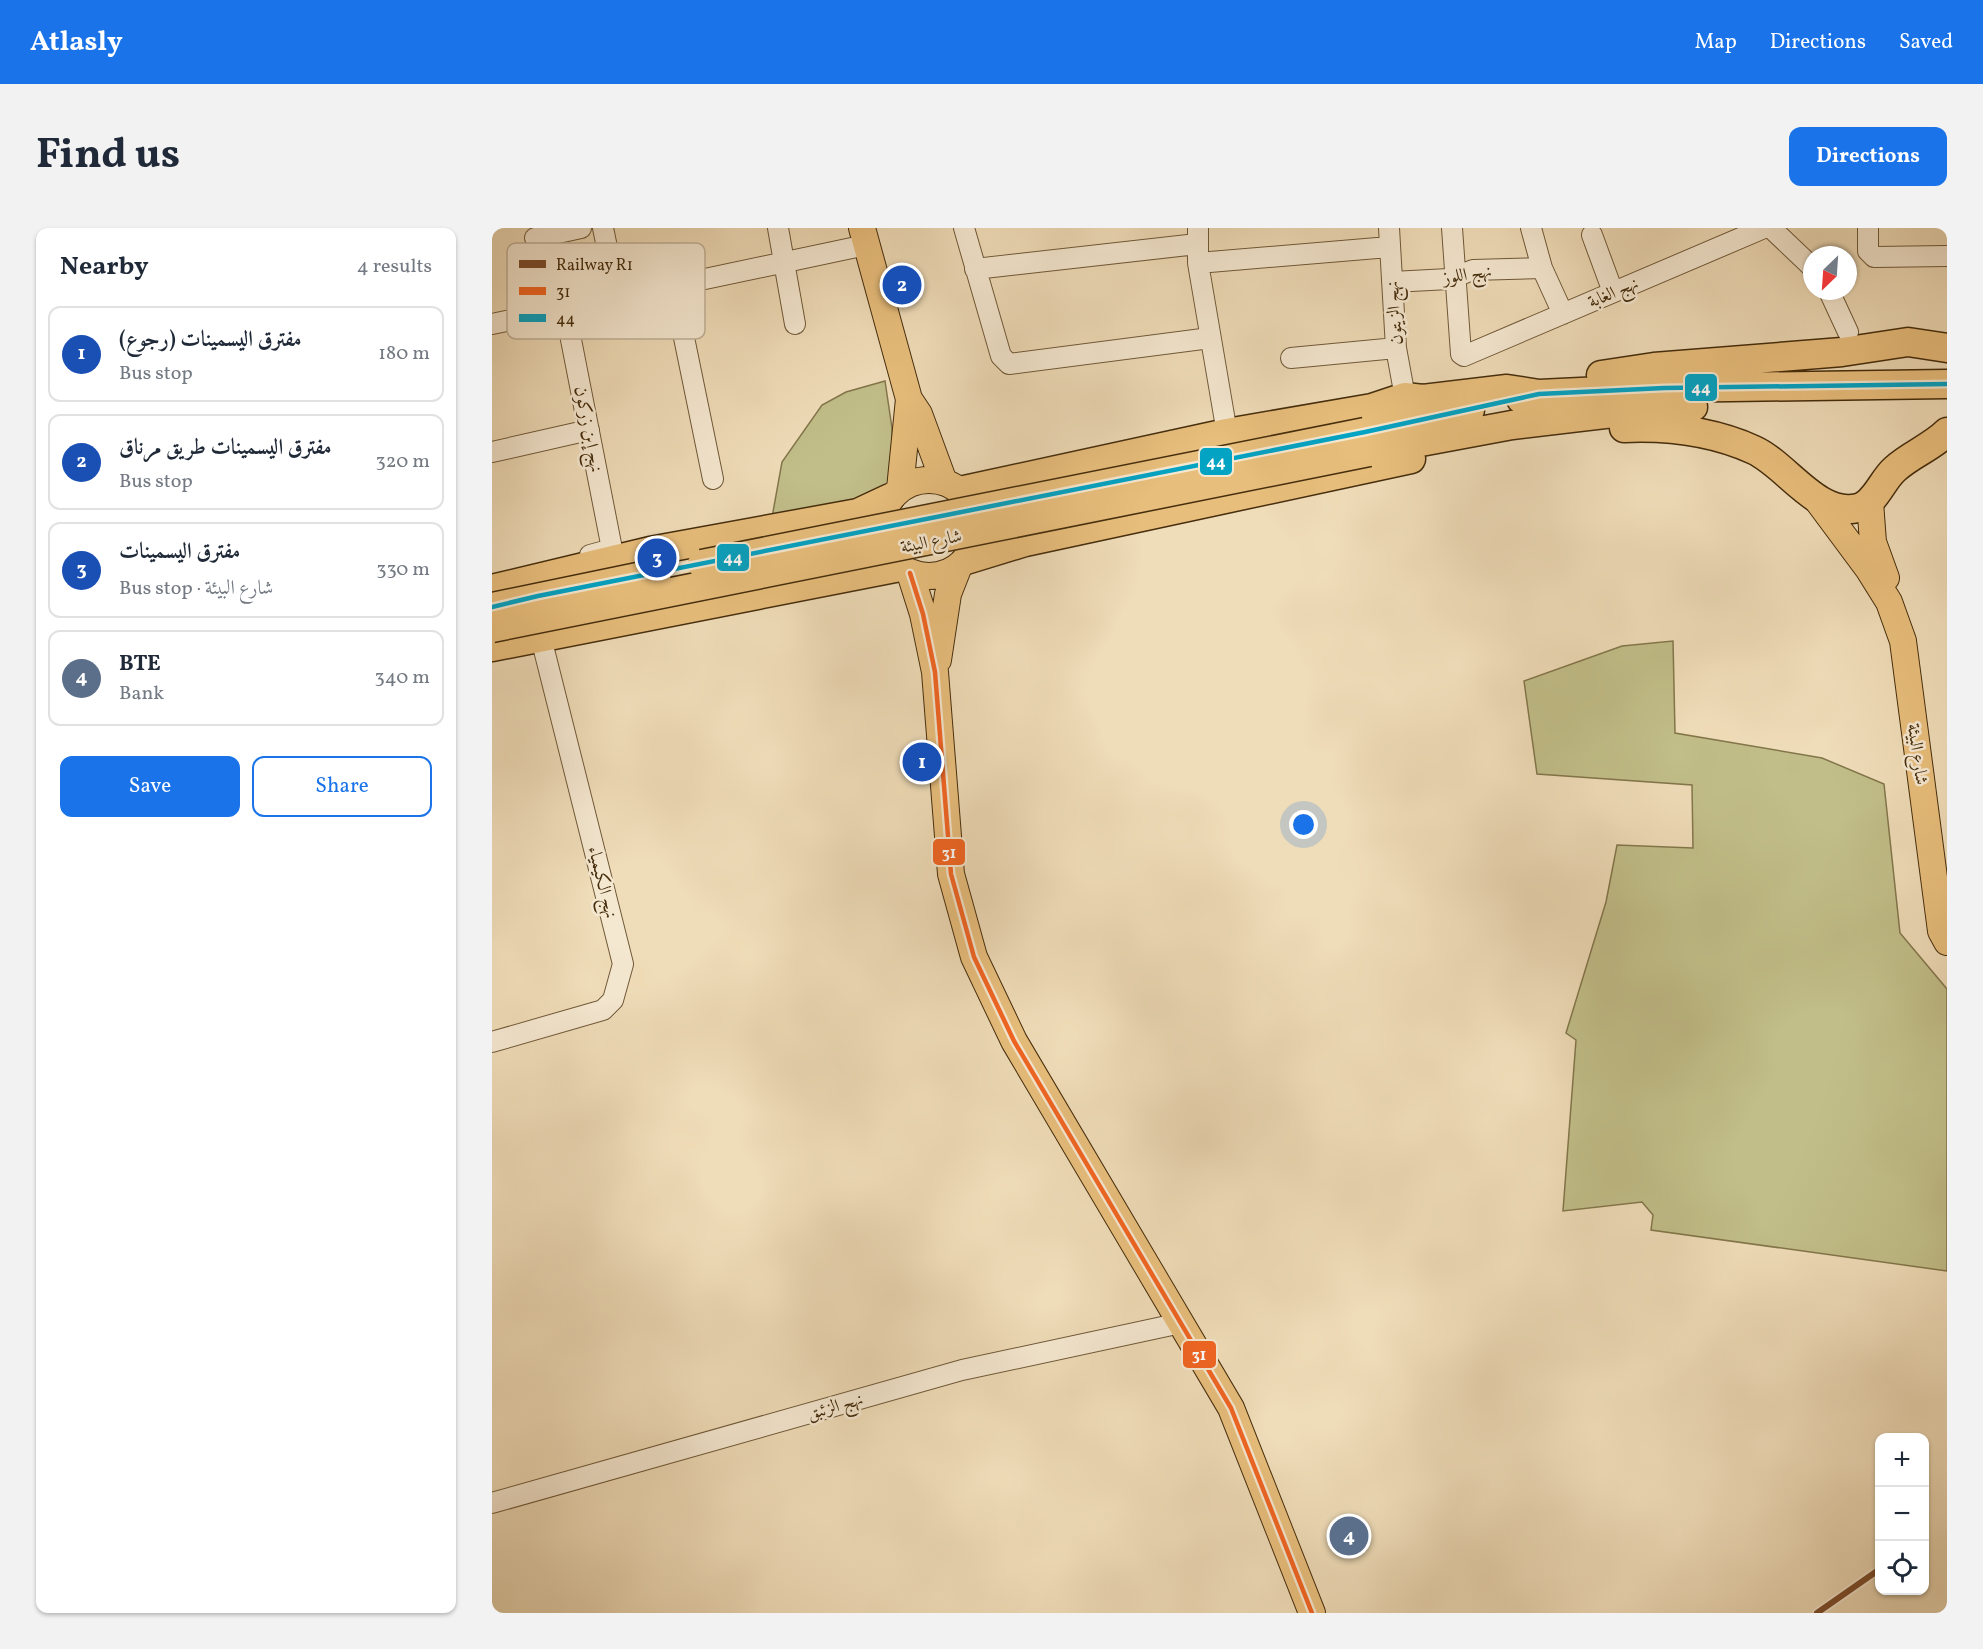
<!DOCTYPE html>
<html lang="en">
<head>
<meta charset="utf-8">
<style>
  :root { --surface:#fff; --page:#f2f2f3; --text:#1f2937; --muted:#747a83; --line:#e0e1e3; --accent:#1a73e8 }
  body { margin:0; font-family:Vollkorn,Amiri,serif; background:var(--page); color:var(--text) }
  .controls { position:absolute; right:18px; bottom:18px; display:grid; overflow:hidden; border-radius:12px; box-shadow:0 2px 4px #0004 }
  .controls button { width:54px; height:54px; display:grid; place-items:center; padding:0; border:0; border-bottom:2px solid var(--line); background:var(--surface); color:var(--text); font:30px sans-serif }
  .compass { position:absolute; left:1311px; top:18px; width:54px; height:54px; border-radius:50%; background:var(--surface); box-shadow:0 2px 4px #0004; rotate:205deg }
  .you { position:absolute; left:812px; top:597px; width:21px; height:21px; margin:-15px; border:4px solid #fff; border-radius:50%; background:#1a73e8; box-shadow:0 0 0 9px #1a73e833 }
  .badge { display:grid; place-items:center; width:39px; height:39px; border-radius:50%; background:var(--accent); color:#fff; font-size:20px; font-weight:700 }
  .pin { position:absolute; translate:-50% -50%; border:3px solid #fff; box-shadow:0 2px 6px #0006 }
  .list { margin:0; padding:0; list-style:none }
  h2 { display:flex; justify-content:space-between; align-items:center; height:78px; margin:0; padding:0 24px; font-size:26px }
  h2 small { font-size:20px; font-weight:400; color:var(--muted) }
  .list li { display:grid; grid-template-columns:39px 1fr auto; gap:18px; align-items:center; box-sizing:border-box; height:96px; margin:0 12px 12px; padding:0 12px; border:2px solid var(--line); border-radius:12px }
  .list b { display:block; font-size:22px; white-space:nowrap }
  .list p { margin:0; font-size:20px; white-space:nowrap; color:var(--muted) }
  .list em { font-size:20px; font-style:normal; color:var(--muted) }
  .actions { display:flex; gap:12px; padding:18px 24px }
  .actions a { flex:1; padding:14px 0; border:2px solid var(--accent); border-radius:12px; text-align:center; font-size:21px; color:var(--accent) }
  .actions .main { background:var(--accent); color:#fff }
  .icon { flex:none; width:33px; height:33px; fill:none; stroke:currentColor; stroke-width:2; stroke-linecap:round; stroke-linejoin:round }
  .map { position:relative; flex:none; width:1455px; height:1385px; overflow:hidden; border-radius:12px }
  header { display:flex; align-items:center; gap:36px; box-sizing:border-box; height:84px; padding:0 30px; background:var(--accent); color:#fff }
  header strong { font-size:28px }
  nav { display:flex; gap:33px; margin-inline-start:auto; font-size:21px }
  .intro { display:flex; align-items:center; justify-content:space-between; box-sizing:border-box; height:144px; padding:0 36px }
  h1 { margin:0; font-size:42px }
  .button { padding:15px 27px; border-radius:12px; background:var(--accent); color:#fff; font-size:21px; font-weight:700 }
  main { display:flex; gap:36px; padding:0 36px }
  aside { flex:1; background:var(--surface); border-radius:12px; box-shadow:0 2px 4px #0004 }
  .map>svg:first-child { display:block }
</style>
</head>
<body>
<header>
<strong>Atlasly</strong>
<nav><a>Map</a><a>Directions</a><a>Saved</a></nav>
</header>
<div class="intro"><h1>Find us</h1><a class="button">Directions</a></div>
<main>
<aside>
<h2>Nearby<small>4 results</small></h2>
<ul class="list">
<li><span class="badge" style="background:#1a4fb4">1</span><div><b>مفترق اليسمينات (رجوع)</b><p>Bus stop</p></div><em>180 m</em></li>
<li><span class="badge" style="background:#1a4fb4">2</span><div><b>مفترق اليسمينات طريق مرناق</b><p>Bus stop</p></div><em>320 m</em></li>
<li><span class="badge" style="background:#1a4fb4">3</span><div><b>مفترق اليسمينات</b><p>Bus stop · شارع البيئة</p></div><em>330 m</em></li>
<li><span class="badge" style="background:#5c6f8a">4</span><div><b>BTE</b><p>Bank</p></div><em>340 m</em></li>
</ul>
<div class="actions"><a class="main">Save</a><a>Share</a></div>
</aside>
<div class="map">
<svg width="1455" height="1385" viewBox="0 0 1455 1385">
  <rect width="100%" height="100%" fill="#efdcb8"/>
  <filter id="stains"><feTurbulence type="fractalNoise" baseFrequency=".00333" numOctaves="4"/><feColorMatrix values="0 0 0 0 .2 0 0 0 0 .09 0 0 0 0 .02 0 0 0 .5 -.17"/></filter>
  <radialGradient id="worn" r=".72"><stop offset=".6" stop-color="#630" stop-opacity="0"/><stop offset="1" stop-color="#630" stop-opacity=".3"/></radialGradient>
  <path fill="#c1be89" stroke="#83764b" stroke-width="1.5" d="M 393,153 L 400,200 L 401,251 L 389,272 L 277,306 L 290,234 L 330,177 L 354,164 Z
    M 1181,413 L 1183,505 L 1330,530 L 1392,556 L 1408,705 L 1455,761 L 1455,1043 L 1159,1002 L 1161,987 L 1150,974 L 1071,983 L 1084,812 L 1074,805 L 1114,674 L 1125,617 L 1201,620 L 1200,557 L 1045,546 L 1032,453 L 1130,418 Z"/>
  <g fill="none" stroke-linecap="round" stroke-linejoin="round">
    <defs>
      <path id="minor" d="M 111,0 L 125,68
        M 286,0 L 303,96
        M 472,0 L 509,128 L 517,136 L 718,110
        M 706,0 L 706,35 L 735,205
        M 897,0 L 904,120 L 913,169
        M 960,0 L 969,126 L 972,128 L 1272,0
        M 1039,0 L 1050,40 L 1071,86
        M 1279,0 L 1320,39
        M 1376,0 L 1376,23 L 1382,29 L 1455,28
        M 1100,7 L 1121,64
        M 43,10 L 89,0
        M 706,35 L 897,19
        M 483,41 L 705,16
        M 900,54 L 957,51 L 981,42 L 1050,40
        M 181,56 L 221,251
        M 1337,63 L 1356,104
        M 73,81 L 120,321 L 98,327
        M 0,96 L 374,17
        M 799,130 L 904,120
        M 0,224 L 97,202
        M 0,814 L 111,782 L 121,772 L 131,736 L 49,410
        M 0,1275 L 470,1142 L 689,1095"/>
      <path id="major" d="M 370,0 L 417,171 L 427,186 L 452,254
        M389 300a48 48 0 1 1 96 0a48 48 0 1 1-96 0Z
        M 408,261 L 417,171
        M 1325,272 L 1377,342 L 1397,374 L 1411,413 L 1449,703 L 1455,714
        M 1378,274 L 1381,314 L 1394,350
        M 418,345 L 431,386 L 443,444 L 459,646 L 482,729 L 522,813 L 739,1180 L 820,1385
        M 446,432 L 456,366 L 467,338"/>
      <path id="highway" d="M 1109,147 L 1162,139 L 1350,124 L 1416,114 L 1455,120
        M 1029,171 L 1047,166 L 1172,160 L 1455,156
        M 1132,200 C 1177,198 1220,203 1262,222 C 1295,237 1326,290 1366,280 C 1383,276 1390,252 1403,241 C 1418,227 1440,219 1455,204
        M 873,204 L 978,182
        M 891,221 L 1020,197 L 1180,178 L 1201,179
        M 468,263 L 735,205 L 880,180 L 913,169 L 931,171 L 1015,161 L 1047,166
        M 474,332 L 533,314 L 919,231
        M 0,361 L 158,323 L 366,285 L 398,270
        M 0,419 L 408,339"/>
    </defs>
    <use href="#minor" stroke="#705938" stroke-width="22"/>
    <use href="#major" stroke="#452d0d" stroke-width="28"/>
    <use href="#highway" stroke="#452d0d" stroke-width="31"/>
    <use href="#minor" stroke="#f5e8d1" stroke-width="20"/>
    <use href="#major" stroke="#e8be7c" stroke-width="26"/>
    <use href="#highway" stroke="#e8be7c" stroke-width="28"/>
    <defs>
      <path id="highway-bridge" d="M 210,336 L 873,204
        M 0,379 L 165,345
        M 0,400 L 877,224"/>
    </defs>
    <use href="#highway-bridge" stroke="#452d0d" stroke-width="31" stroke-linecap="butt"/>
    <use href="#highway-bridge" stroke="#e8be7c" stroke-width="28"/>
    <defs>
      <path id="bus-1" d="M 418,345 L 431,386 L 443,444 L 459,646 L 482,729 L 522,813 L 739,1180 L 820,1385"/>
      <path id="bus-2" d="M 0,379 L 46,368 L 873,204 L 1047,166 L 1172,160 L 1455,156"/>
    </defs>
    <use href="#bus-1" stroke="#f5e8d1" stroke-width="9"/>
    <use href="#bus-2" stroke="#f5e8d1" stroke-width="9"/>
    <use href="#bus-1" stroke="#f26522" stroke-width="4.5"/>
    <use href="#bus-2" stroke="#03a3c4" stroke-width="4.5"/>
    <defs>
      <path id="rail-1" d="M 1325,1385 L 1388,1341"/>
    </defs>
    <use href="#rail-1" stroke="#f5e8d1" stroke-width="10"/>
    <use href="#rail-1" stroke="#7a4b2a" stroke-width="6"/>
  </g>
  <g text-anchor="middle" stroke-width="5" stroke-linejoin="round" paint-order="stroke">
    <g font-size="18" fill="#452d0d" stroke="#f5e8d1">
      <text transform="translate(975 46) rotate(-9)" y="6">نهج اللوز</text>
      <text transform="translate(1121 64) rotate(-23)" y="6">نهج الغابة</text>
      <text transform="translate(902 85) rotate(-94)" y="6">نهج الزيتون</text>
      <text transform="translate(97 201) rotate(79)" y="6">نهج إبن زركون</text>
      <text transform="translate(439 313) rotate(-11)" y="6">شارع البيئة</text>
      <text transform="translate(1426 526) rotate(82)" y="6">شارع البيئة</text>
      <text transform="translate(111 654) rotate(76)" y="6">نهج الكيمياء</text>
      <text transform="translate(343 1178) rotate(-16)" y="6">نهج الزئبق</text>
    </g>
  </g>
  <rect x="15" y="15" width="198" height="96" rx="9" fill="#f5e8d1" stroke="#c0b096" stroke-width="1.5"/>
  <rect x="27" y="32" width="27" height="8" fill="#7a4b2a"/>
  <rect x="27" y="59" width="27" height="8" fill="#f26522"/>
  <rect x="27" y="86" width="27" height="8" fill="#03a3c4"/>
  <g font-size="16" fill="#452d0d">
    <text x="64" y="42">Railway R1</text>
    <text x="64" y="69">31</text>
    <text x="64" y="96">44</text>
  </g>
  <g stroke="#f5e8d1" stroke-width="2">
    <rect x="1192" y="145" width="34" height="29" rx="6" fill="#03a3c4"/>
    <rect x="707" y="219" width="34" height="29" rx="6" fill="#03a3c4"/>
    <rect x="224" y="315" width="34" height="29" rx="6" fill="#03a3c4"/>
    <rect x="440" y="610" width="34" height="28" rx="6" fill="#f26522"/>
    <rect x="690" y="1112" width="35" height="29" rx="6" fill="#f26522"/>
  </g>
  <g font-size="16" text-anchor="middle" font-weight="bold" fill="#fff">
    <text x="1209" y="165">44</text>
    <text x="724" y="239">44</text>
    <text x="241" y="335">44</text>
    <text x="457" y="630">31</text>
    <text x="707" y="1132">31</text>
  </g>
  <rect width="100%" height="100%" filter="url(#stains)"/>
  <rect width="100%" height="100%" fill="url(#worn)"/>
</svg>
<div class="controls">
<button>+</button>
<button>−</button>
<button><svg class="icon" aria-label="locate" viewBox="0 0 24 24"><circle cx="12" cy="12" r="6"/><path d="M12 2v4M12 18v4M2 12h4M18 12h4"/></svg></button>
</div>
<svg class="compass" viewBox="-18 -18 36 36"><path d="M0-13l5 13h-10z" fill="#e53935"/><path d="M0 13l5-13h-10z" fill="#747a83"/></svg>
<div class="you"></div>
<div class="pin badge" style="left:430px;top:534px;background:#1a4fb4">1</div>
<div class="pin badge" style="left:410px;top:57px;background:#1a4fb4">2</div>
<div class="pin badge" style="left:165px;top:330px;background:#1a4fb4">3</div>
<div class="pin badge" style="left:857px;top:1308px;background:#5c6f8a">4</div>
</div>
</main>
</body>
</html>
